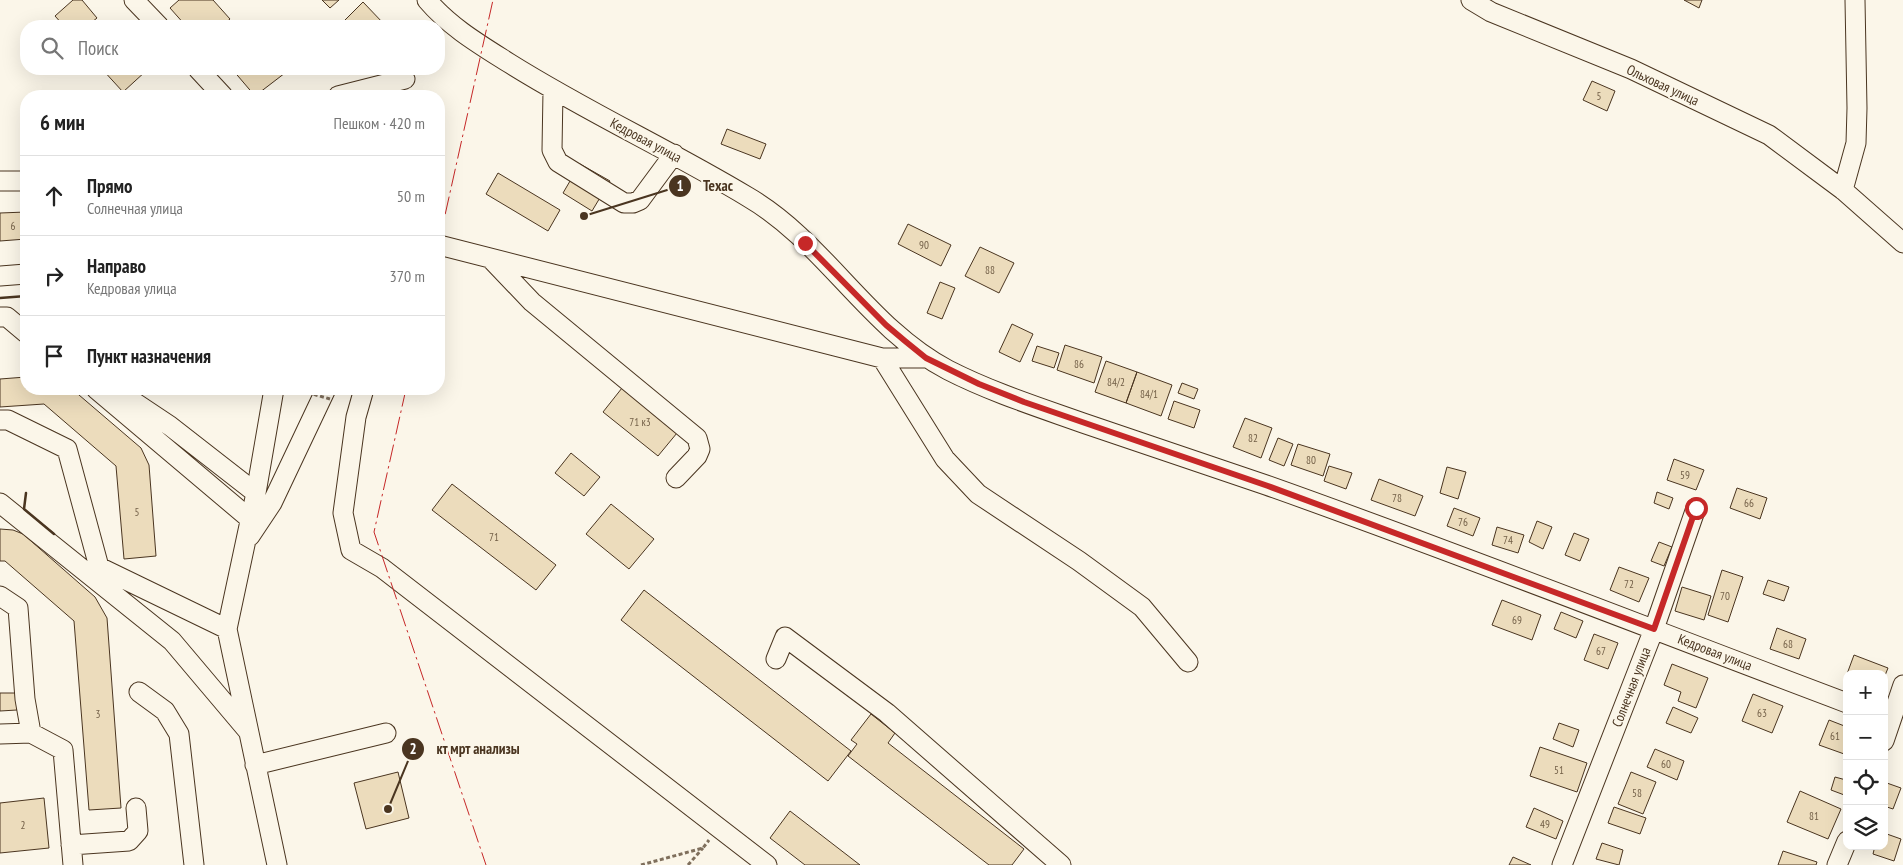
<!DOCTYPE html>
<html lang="ru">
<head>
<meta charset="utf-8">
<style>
  :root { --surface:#fff; --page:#f2f2f2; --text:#222; --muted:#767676; --line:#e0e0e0 }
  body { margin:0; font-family:"PT Sans Narrow",sans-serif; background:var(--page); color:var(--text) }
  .controls { position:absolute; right:15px; bottom:15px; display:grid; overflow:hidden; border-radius:10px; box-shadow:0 5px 20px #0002 }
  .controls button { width:45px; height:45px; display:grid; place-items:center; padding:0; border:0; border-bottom:1px solid var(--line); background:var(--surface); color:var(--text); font:25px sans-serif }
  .stop { position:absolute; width:15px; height:15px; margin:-11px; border:4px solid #c62828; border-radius:50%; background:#fff }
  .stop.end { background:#c62828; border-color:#fff; box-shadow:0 1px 5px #0008 }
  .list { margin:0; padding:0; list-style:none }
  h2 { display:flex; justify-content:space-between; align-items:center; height:65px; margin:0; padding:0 20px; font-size:21px }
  h2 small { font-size:16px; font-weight:400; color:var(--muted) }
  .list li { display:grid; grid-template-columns:32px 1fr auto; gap:15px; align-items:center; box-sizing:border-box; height:80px; padding:0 20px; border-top:1px solid var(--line) }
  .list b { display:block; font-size:19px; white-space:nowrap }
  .list p { margin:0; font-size:16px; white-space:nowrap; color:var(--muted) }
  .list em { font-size:16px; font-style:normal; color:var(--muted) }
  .icon { flex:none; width:28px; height:28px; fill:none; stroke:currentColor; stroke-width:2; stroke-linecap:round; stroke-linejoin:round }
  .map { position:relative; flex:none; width:1903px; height:865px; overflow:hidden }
  .search { position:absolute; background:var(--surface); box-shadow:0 5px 20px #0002; left:20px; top:20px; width:425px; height:55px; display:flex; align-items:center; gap:12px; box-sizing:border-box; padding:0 18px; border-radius:20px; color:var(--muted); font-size:19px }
  .panel { position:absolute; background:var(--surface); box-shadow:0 5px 20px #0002; left:20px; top:90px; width:425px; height:305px; border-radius:20px }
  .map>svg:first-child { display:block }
</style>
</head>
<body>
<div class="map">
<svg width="1903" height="865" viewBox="0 0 1903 865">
  <rect width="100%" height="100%" fill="#fbf6e9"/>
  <path fill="#ecdcbc" stroke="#4a3520" d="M 73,0 L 82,0 L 97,18 L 87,26 L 64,26 L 55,16 Z
    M 179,0 L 213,0 L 230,19 L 222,26 L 186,26 L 170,8 Z
    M 322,0 L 339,0 L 330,8 Z
    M 1684,0 L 1702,0 L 1699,8 Z
    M 363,2 L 384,24 L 382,26 L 341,26 L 340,25 Z
    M 102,69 L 144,69 L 146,71 L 123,92 Z
    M 232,69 L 281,69 L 285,73 L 255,96 Z
    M 1592,81 L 1615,91 L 1607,111 L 1583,100 Z
    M 727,129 L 766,144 L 760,159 L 721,144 Z
    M 580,164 L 610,181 L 592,211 L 563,193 Z
    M 498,173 L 560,210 L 548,231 L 486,194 Z
    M 26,212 L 26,239 L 0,241 L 0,213 Z
    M 908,224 L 951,245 L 941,266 L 898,244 Z
    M 980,247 L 1014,263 L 999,293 L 965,276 Z
    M 940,282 L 955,288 L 942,319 L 927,313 Z
    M 1012,324 L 1033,334 L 1020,362 L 999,352 Z
    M 1065,345 L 1102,357 L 1094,383 L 1057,370 Z
    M 1037,346 L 1059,353 L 1054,368 L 1032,361 Z
    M 1106,361 L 1137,372 L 1126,403 L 1095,392 Z
    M 1137,372 L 1172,385 L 1161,416 L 1126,403 Z
    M 26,377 L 26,389 L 72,389 L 141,448 L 149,465 L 156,556 L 124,559 L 116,466 L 44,404 L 0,407 L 0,379 Z
    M 1182,383 L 1198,389 L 1194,399 L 1178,393 Z
    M 622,388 L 677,433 L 658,456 L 603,412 Z
    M 1174,401 L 1200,410 L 1194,428 L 1168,419 Z
    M 1245,418 L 1272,428 L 1261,458 L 1233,447 Z
    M 1278,438 L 1293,444 L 1284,466 L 1269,460 Z
    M 1298,444 L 1330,454 L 1323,476 L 1291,465 Z
    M 571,453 L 600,477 L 584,496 L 555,473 Z
    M 1674,459 L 1704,470 L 1696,490 L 1667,480 Z
    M 1329,466 L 1352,473 L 1346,489 L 1324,481 Z
    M 1447,467 L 1466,472 L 1458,499 L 1440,493 Z
    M 1379,479 L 1423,496 L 1415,516 L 1371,500 Z
    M 452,484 L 556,565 L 536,590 L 432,510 Z
    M 1737,488 L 1767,498 L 1760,519 L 1730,508 Z
    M 1657,492 L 1673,498 L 1669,509 L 1654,503 Z
    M 611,504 L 654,539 L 629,569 L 586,534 Z
    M 1454,508 L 1480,518 L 1473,536 L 1447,526 Z
    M 1537,521 L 1552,527 L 1543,549 L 1529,542 Z
    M 1497,527 L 1524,535 L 1518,553 L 1492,545 Z
    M 0,529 L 13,530 L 23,534 L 95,597 L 107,618 L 121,808 L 89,810 L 74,621 L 5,561 L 0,561 Z
    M 1574,533 L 1589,539 L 1580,561 L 1565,555 Z
    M 1659,542 L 1672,547 L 1664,566 L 1651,561 Z
    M 1619,567 L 1649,578 L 1639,602 L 1610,590 Z
    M 1722,570 L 1743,577 L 1728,622 L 1708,615 Z
    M 1768,580 L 1789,587 L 1784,601 L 1763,594 Z
    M 1682,587 L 1711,596 L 1704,620 L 1675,611 Z
    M 644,590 L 851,751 L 828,781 L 621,620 Z
    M 1502,600 L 1541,615 L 1532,640 L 1492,625 Z
    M 1561,612 L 1583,621 L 1576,638 L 1554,629 Z
    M 1777,628 L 1806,639 L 1799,659 L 1770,649 Z
    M 1594,634 L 1618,643 L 1608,669 L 1584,660 Z
    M 1854,655 L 1888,668 L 1884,678 L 1884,674 L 1847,674 Z
    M 1672,664 L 1708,678 L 1696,708 L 1678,701 L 1681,692 L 1664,685 Z
    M 0,693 L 17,693 L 17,710 L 0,711 Z
    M 1753,694 L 1783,706 L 1772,733 L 1742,721 Z
    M 1673,707 L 1698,718 L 1691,733 L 1666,723 Z
    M 871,714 L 895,733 L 888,743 L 1024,849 L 1012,865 L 989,865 L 848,756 L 857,744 L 851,740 Z
    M 1829,720 L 1847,727 L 1847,755 L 1819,745 Z
    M 1559,723 L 1579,730 L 1573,747 L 1553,739 Z
    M 1540,747 L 1587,763 L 1577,792 L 1530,776 Z
    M 1655,749 L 1684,761 L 1677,780 L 1647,767 Z
    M 398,772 L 409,818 L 366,829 L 354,783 Z
    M 1631,772 L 1656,782 L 1643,814 L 1618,804 Z
    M 1835,777 L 1846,780 L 1847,777 L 1847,796 L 1831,790 Z
    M 1884,782 L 1901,788 L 1893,809 L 1884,806 Z
    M 1800,791 L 1841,809 L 1828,839 L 1787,822 Z
    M 44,798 L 49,848 L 0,853 L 0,803 Z
    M 1614,807 L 1646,818 L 1640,834 L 1608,823 Z
    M 1534,808 L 1563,821 L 1556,839 L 1526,827 Z
    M 790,811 L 860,865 L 805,865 L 770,838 Z
    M 1884,833 L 1901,839 L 1894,861 L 1873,854 L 1875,846 L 1884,846 Z
    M 1602,843 L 1623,850 L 1619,865 L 1596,859 Z
    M 1783,851 L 1817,862 L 1816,865 L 1778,865 Z
    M 1513,857 L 1531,865 L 1509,865 Z"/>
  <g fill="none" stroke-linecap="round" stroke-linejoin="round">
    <defs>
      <path id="minor" d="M 134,0 L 159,26
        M 427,0 C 450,27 479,44 509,63 C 587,112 670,150 748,197 C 825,242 868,328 948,370 C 991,392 1038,407 1083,423 C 1144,444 1205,464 1266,485 C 1461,554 1653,630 1847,703
        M 1471,0 L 1491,12 L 1631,69 L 1769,135 L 1843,190 L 1903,243
        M 198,69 L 223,96
        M 553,91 L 552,150 L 558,162 L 624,203 L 633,203 L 640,200 L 674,154
        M 338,96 L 405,79
        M 0,181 L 26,181
        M 1843,190 L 1856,143 L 1857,108 L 1855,0
        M 439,245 L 882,358 L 926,358
        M 490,258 L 532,302 L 697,438 L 700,449 L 697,456 L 676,478
        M 0,276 L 26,274
        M 0,317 L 7,317 L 26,333
        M 882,358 L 945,459 L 978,494 L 1079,561 L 1142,607 L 1188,662
        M 96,389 L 250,519
        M 124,389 L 125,396 L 170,426 L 256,493
        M 274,389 L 256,493 L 227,629 L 277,865
        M 364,389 L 356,417 L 343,513 L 351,550 L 382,568 L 767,865
        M 0,420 L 8,420 L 67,449 L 99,567 L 227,629
        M 0,503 L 172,641 L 248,731
        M 250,536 L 272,503 L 326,389
        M 0,596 L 18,608 L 25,699 L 31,733 L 63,750 L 73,865
        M 776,659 L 785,637 L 887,713 L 1061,865
        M 139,692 L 165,711 L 179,734 L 194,865
        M 0,734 L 31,733
        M 1884,741 L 1903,685
        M 255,765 L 386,733
        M 71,845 L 129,841 L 138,831 L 136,808
        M 1562,865 L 1654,629 L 1696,508
        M 1837,865 L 1847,841"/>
    </defs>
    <use href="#minor" stroke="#4a3520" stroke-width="21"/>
    <path stroke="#7f6f5c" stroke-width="3" stroke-dasharray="4 2.5" stroke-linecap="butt" d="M 641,865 L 703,848 L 709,840
      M 688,865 L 703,848"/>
    <use href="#minor" stroke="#fbf6e9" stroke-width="19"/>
    <path stroke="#7f6f5c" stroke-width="3" stroke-dasharray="4 2.5" stroke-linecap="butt" d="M 295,389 L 330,399"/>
    <path stroke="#4a3520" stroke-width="2.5" d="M 0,298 L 26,296
      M 26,493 L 24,509 L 54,534"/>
    <path stroke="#c62828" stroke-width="1" stroke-dasharray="18 4 2.5 4" stroke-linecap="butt" d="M 439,242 L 493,0
      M 406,389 L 374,532 L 486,865"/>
  </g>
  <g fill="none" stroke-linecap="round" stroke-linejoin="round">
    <path stroke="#c62828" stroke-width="6" d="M 805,243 L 886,325 L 905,341 L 926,358 L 979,384 L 1024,402 L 1268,486 L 1654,629 L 1696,508"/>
  </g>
  <g text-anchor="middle" stroke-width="4" stroke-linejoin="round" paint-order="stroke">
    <g font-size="11" fill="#725f47">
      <text x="1599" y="100">5</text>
      <text x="13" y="230">6</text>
      <text x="924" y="249">90</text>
      <text x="990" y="274">88</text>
      <text x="1079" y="368">86</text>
      <text x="1116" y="386">84/2</text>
      <text x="1149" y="398">84/1</text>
      <text x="640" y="426">71 к3</text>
      <text x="1253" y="442">82</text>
      <text x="1311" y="464">80</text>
      <text x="1685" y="479">59</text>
      <text x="1397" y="502">78</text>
      <text x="1749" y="507">66</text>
      <text x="137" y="516">5</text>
      <text x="1463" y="526">76</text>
      <text x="494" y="541">71</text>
      <text x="1508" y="544">74</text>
      <text x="1629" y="588">72</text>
      <text x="1725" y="600">70</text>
      <text x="1517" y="624">69</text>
      <text x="1788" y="648">68</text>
      <text x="1601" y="655">67</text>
      <text x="1762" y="717">63</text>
      <text x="98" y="718">3</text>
      <text x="1835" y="740">61</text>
      <text x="1666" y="768">60</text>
      <text x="1559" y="774">51</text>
      <text x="1637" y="797">58</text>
      <text x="1814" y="820">81</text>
      <text x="1545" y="828">49</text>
      <text x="23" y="829">2</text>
    </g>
    <g font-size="14" fill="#4a3520" stroke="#fbf6e9">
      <text transform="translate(1663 85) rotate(25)" y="5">Ольховая улица</text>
      <text transform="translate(646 140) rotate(28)" y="5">Кедровая улица</text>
      <text transform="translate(1715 652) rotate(21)" y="5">Кедровая улица</text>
      <text transform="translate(1631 687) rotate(-69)" y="5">Солнечная улица</text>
    </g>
  </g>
  <path fill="none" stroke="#4a3520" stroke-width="2" d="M584 216L680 186M388 809L413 749"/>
  <g fill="#4a3520" stroke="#fbf6e9" stroke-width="2">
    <circle cx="584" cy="216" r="5"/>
    <circle cx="388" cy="809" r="5"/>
    <circle cx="680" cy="186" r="12"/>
    <circle cx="413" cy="749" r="12"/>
  </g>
  <g font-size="15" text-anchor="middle" font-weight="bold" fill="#fff">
    <text x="680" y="191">1</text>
    <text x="413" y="754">2</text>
  </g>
  <g font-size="15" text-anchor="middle" font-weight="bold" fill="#4a3520" stroke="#fbf6e9" stroke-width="4" stroke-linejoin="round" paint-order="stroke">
    <text x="718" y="191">Техас</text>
    <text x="478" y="754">кт мрт анализы</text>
  </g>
</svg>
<div class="controls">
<button>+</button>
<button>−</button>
<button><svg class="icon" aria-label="locate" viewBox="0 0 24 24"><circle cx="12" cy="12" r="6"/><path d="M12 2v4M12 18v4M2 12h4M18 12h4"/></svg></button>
<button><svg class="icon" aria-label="layers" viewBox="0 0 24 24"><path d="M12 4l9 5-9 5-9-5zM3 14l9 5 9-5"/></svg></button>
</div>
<div class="stop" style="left:1696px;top:508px"></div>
<div class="stop end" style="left:805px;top:243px"></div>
<div class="search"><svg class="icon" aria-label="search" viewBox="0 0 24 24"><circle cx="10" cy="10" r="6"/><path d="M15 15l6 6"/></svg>Поиск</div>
<section class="panel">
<h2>6 мин<small>Пешком · 420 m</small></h2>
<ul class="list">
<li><svg class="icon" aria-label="ahead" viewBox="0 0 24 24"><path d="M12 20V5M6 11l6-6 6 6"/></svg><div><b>Прямо</b><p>Солнечная улица</p></div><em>50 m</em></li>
<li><svg class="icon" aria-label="right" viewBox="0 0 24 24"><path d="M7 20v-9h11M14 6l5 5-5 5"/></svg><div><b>Направо</b><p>Кедровая улица</p></div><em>370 m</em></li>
<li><svg class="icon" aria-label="arrive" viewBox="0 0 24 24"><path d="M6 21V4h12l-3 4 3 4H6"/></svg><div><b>Пункт назначения</b></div></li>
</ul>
</section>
</div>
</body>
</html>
